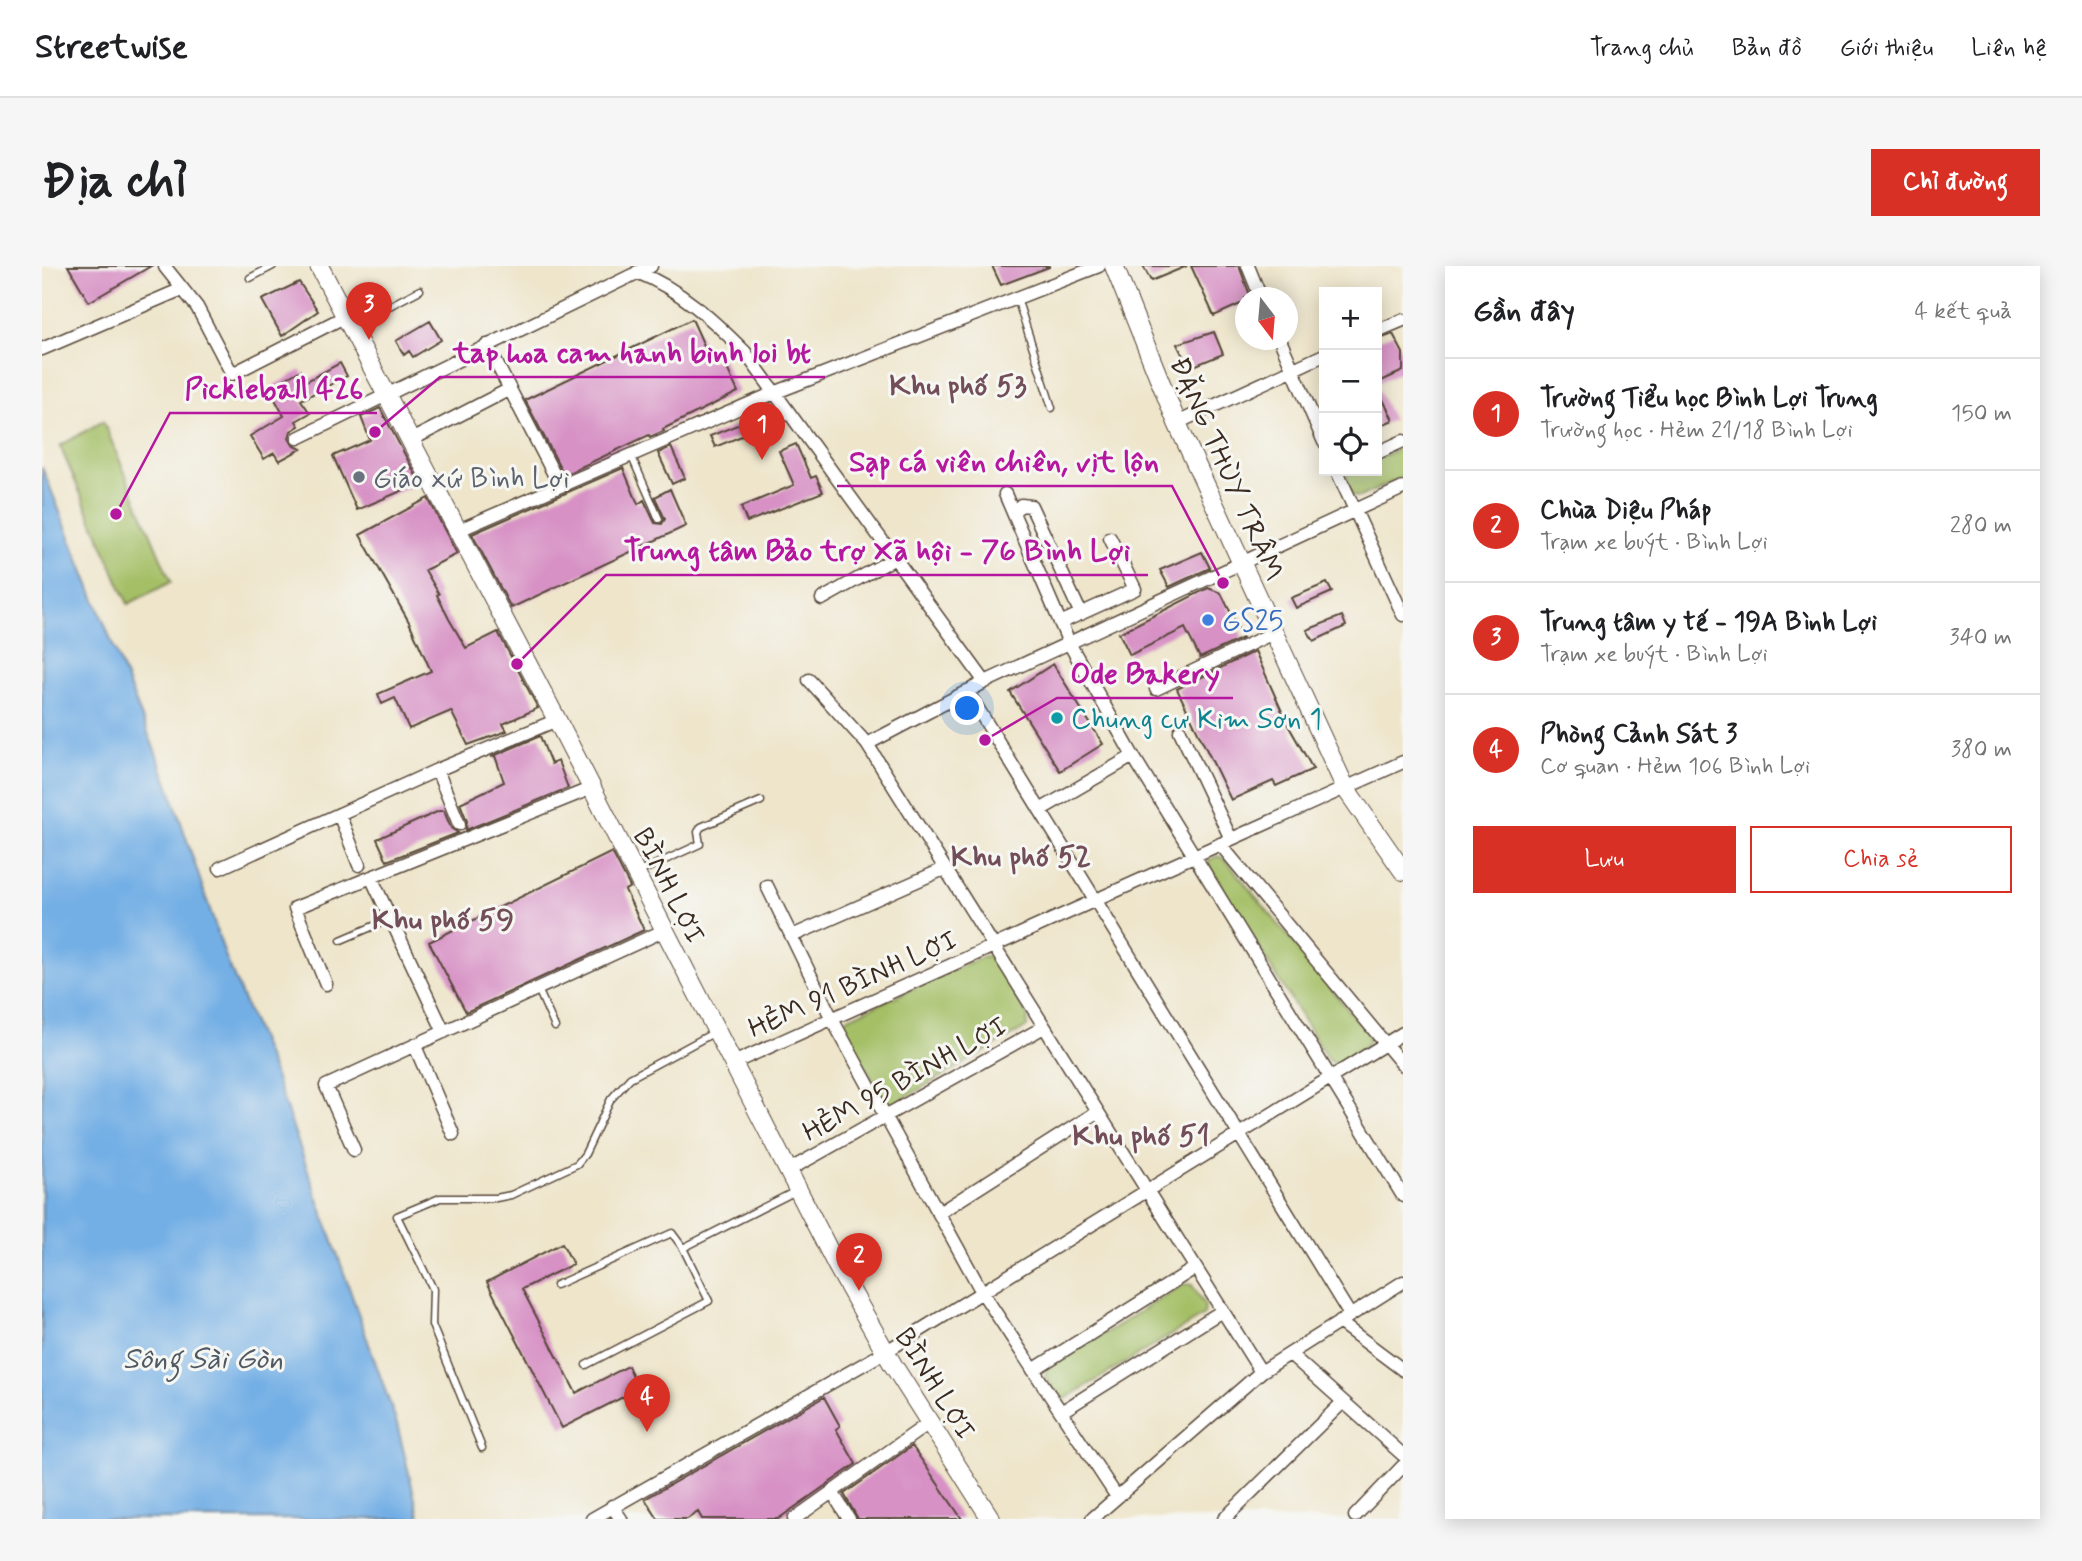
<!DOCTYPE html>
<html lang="vi">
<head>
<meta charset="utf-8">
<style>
  :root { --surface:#fff; --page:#f6f6f6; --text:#202124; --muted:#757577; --line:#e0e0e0; --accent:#d93025 }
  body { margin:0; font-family:Mynerve,sans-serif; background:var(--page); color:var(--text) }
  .controls { position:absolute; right:21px; top:21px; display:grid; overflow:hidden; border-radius:0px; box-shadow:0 4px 18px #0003 }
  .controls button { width:63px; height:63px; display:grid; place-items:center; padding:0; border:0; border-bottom:2px solid var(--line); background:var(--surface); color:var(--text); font:35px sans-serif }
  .compass { position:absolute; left:1193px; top:21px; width:63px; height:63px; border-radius:50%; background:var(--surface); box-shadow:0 4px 18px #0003; rotate:164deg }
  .you { position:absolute; left:926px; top:443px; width:24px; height:24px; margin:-18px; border:5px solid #fff; border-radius:50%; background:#1a73e8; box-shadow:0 0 0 10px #1a73e833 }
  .badge { display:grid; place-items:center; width:46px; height:46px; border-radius:50%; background:var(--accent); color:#fff; font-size:23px; font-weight:700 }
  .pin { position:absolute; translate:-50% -58px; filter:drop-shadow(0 2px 4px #0008) }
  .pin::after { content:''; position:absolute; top:37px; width:24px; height:21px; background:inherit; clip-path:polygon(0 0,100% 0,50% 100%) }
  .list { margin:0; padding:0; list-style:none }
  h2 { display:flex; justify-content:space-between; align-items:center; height:91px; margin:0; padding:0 28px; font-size:30px }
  h2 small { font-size:23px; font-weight:400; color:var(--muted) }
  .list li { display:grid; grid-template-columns:46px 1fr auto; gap:21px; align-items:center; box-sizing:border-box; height:112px; padding:0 28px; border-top:2px solid var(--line) }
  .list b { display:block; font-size:26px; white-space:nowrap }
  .list p { margin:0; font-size:23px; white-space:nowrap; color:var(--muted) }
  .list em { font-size:23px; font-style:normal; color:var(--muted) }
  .actions { display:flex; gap:14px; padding:21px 28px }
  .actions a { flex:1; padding:16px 0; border:2px solid var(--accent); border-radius:0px; text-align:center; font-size:24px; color:var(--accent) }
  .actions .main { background:var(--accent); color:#fff }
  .icon { flex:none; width:38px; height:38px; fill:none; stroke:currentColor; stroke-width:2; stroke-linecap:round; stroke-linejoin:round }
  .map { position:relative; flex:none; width:1361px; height:1253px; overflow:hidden; border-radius:0px }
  header { display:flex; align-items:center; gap:42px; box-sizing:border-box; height:98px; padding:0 35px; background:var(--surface); border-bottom:2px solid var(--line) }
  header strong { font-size:33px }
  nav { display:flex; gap:38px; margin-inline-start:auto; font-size:24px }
  .intro { display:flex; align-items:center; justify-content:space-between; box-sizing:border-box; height:168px; padding:0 42px }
  h1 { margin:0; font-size:49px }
  .button { padding:18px 32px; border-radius:0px; background:var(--accent); color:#fff; font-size:24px; font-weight:700 }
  main { display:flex; gap:42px; padding:0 42px }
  aside { flex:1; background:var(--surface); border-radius:0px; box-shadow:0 4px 18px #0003 }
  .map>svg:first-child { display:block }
</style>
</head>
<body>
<header>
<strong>Streetwise</strong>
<nav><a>Trang chủ</a><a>Bản đồ</a><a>Giới thiệu</a><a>Liên hệ</a></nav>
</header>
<div class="intro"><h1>Địa chỉ</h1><a class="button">Chỉ đường</a></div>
<main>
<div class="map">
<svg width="1361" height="1253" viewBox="0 0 1361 1253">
  <rect width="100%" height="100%" fill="#f6f6f2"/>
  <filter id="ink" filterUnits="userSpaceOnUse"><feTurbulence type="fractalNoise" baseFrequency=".0143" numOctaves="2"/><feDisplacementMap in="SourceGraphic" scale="14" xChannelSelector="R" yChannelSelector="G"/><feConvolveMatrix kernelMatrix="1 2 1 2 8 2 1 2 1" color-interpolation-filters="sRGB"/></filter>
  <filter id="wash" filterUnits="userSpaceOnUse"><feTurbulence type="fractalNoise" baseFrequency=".00686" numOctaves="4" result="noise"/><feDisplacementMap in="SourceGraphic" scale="28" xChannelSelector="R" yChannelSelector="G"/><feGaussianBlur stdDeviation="1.57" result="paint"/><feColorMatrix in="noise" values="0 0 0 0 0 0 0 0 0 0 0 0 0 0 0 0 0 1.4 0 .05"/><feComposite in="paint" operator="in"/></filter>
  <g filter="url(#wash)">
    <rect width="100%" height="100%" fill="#eee5cb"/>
    <path fill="#a4bf66" stroke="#707442" stroke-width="2" d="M 61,155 L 129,316 L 86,338 L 18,180 Z
      M 1361,181 L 1361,211 L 1318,231 L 1310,230 L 1303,214 L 1306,207 L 1335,205 L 1335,193 Z
      M 1175,590 L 1183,593 L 1327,769 L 1326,778 L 1294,798 L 1286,794 L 1168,602 L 1166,595 Z
      M 942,690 L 950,691 L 986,751 L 985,761 L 850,839 L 843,836 L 800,759 L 804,753 Z
      M 1143,1018 L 1150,1019 L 1163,1040 L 1162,1049 L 1023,1133 L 1017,1131 L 1003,1110 L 1005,1103 Z"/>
    <path fill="#73afe5" stroke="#576c82" stroke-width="2" d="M 0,201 L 127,520 L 184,692 L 231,805 L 355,1158 L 378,1253 L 0,1253 Z"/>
    <g id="blocks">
      <path fill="#d791c5" d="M 26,0 L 109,0 L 47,36 Z
        M 950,0 L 1007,0 L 1007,1 L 959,19 Z
        M 1101,0 L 1145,0 L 1109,15 Z
        M 1149,0 L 1197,0 L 1209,32 L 1203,32 L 1203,36 L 1172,50 Z
        M 257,16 L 276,45 L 240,70 L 220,34 Z
        M 650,53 L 669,95 L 679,89 L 696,126 L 621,163 L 622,165 L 608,171 L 607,169 L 522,209 L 483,134 Z
        M 388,55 L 399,74 L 371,91 L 367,85 L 362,89 L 354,75 Z
        M 1172,66 L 1181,88 L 1147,102 L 1135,78 Z
        M 1351,68 L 1361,87 L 1361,105 L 1335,117 L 1335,74 Z
        M 298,97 L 305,110 L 259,134 L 268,147 L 254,155 L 257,160 L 249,165 L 247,172 L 251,179 L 259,183 L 237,195 L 232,187 L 222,193 L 208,170 L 242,150 L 227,122 L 259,104 L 265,115 Z
        M 1335,121 L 1351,154 L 1335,161 Z
        M 338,142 L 378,217 L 315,244 L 291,190 L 328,174 L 319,151 Z
        M 730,145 L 734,156 L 673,181 L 668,170 Z
        M 754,178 L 769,212 L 774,210 L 781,226 L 705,256 L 699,241 L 752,219 L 737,185 Z
        M 629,181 L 643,212 L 630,218 L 616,187 Z
        M 581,202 L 596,238 L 602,234 L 613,257 L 620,258 L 623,253 L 613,231 L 628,223 L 644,260 L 469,342 L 430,268 Z
        M 386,232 L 415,288 L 383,304 L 397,328 L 395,329 L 407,353 L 424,382 L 456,366 L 496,442 L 461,458 L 465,465 L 426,479 L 409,445 L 367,463 L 353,432 L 340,438 L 336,428 L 389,405 L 367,356 L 318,269 Z
        M 1160,286 L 1168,302 L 1127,321 L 1118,304 Z
        M 1285,317 L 1290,326 L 1254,342 L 1249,332 Z
        M 1166,322 L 1179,327 L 1201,372 L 1158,392 L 1143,362 L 1088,389 L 1077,367 Z
        M 1300,350 L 1304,360 L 1272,375 L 1265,364 Z
        M 1213,385 L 1246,459 L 1271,503 L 1234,520 L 1231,515 L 1189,534 L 1135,423 Z
        M 1011,398 L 1061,478 L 1018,505 L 968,426 Z
        M 498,470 L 509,498 L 516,495 L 526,522 L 424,564 L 425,555 L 418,537 L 462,516 L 453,490 L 449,491 Z
        M 397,545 L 402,545 L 409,562 L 416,567 L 345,595 L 335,573 Z
        M 570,586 L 588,621 L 583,624 L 602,664 L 424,746 L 387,676 Z
        M 520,977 L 531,998 L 480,1023 L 534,1127 L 586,1100 L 597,1123 L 520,1162 L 445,1016 Z
        M 782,1131 L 798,1160 L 794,1163 L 814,1198 L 736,1253 L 660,1253 L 656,1246 L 645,1253 L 616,1253 L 603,1233 Z
        M 870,1180 L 920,1253 L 816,1253 L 802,1228 Z"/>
    </g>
  </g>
  <g filter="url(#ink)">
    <use href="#blocks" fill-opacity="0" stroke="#564638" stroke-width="2"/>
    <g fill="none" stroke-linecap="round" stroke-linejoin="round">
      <defs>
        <path id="lane" d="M 208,12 L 231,0
          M 975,32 L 1010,142
          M 311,59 L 378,24
          M 589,189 L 617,253
          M 595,607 L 658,578 L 656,566 L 659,561 L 719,535
          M 299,674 L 348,653
          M 496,723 L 513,761
          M 514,1019 L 630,967 L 641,982
          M 544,1099 L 667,1035 L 641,982 L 754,925
          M 440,1182 L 390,1059 L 391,1023 L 355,950 L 398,932 L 454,932 L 469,929 L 535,898 L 543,888 L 569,833 L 588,812 L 673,766"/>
        <path id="street" d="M 1206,0 L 1219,32
          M 123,1 L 155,41 L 190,108 L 304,50
          M 595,6 C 639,24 670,53 703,86 L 943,416
          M 1335,65 L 1361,54
          M 1238,74 L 1282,176
          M 445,79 L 518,220
          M 0,83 L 140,23
          M 1135,157 L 1282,89
          M 256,172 L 609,0
          M 369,174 L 468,123
          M 1335,187 L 1361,175
          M 1295,205 L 1361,349
          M 963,228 L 1027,377 L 1091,490 L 1361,930
          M 971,246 L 979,239 L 989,240 L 1039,348
          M 415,265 L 732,127 L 1057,0
          M 780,333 L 853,292
          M 1018,357 L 1093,323 L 1068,272
          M 767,414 L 825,478 L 1219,1106
          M 1114,423 L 1231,367
          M 925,425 L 1308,1049
          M 1138,465 L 1189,573
          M 825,478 L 943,416 L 1361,222
          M 395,504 L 417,558
          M 998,544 L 1091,490
          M 297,548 L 317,599
          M 1178,578 L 1361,799
          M 178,602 L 395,504 L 515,454
          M 329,611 L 402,766
          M 725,620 L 790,753 L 940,1026 L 1075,1231
          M 750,670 L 902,603
          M 284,718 L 253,642 L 550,522
          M 373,780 L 411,868
          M 689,798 L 1361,496
          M 312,884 L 284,820 L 621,665
          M 745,905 L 1002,761
          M 897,947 L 1055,846
          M 1297,1056 L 1361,1104
          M 1248,1088 L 1361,1189
          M 991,1104 L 1153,1002
          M 1019,1146 L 1180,1045
          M 790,1226 L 807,1253
          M 570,1240 L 579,1253
          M 1313,1250 L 1361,1200
          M 550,1253 L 843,1086 L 1361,767
          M 752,1253 L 887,1157
          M 1050,1253 L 1219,1106 L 1361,1016
          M 1182,1253 L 1301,1136"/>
        <path id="secondary" d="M 277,0 L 515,454 L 794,998 L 851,1099 L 949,1253
          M 1072,0 L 1135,157 L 1304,523 L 1361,605"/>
      </defs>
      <use href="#lane" stroke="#564638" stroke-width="9"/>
      <use href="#street" stroke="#564638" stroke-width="15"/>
      <use href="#secondary" stroke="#564638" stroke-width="20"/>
      <use href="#lane" stroke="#fff" stroke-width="6"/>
      <use href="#street" stroke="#fff" stroke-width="12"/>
      <use href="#secondary" stroke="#fff" stroke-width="18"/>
    </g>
  </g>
  <circle fill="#6b7280" stroke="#f6f6f2" stroke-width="2.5" cx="317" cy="211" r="7"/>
  <circle fill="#3f7fe0" stroke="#f6f6f2" stroke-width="2.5" cx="1166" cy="354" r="7"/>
  <circle fill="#0f9aa8" stroke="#f6f6f2" stroke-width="2.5" cx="1015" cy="452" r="7"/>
  <g text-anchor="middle" stroke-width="6" stroke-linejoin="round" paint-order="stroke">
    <g font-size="28" fill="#3b2a1e" stroke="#f6f6f2">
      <text transform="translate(1186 202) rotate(66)" y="10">ĐẶNG THÙY TRÂM</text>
      <text transform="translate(628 619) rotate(63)" y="10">BÌNH LỢI</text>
      <text transform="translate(810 717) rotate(-24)" y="10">HẺM 91 BÌNH LỢI</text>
      <text transform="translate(862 812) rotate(-29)" y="10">HẺM 95 BÌNH LỢI</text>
      <text transform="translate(894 1117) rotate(58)" y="10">BÌNH LỢI</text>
    </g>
    <g font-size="28" fill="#5b616d" stroke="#f6f6f2" text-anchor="start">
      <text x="331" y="221">Giáo xứ Bình Lợi</text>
    </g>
    <g font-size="28" fill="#366cbe" stroke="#f6f6f2" text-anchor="start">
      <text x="1180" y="364">GS25</text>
    </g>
    <g font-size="28" fill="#0d838f" stroke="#f6f6f2" text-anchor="start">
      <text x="1029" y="462">Chung cư Kim Sơn 1</text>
    </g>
    <g font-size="30" font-weight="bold" fill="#724e58" stroke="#f6f6f2">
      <text x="916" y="129">Khu phố 53</text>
      <text x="979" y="600">Khu phố 52</text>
      <text x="401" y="663">Khu phố 59</text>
      <text x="1099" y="879">Khu phố 51</text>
    </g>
    <g font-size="30" font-style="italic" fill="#4f5964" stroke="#f6f6f2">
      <text x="161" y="1102">Sông Sài Gòn</text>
    </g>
  </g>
  <path fill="none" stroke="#b5179e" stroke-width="2.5" d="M333 166L398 111H783M74 248L128 147H335M1181 317L1130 220H795M475 398L564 309H1106M943 474L1015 432H1191"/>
  <g fill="#b5179e" stroke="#f6f6f2" stroke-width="2.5">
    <circle cx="333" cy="166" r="7"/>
    <circle cx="74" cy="248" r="7"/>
    <circle cx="1181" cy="317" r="7"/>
    <circle cx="475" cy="398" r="7"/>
    <circle cx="943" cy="474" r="7"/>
  </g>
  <g font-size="30" text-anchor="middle" font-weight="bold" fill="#b5179e" stroke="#f6f6f2" stroke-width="6" stroke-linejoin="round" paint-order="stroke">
    <text x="590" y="96">tap hoa cam hanh binh loi bt</text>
    <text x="232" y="132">Pickleball 426</text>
    <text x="962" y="205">Sạp cá viên chiên, vịt lộn</text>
    <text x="835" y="294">Trung tâm Bảo trợ Xã hội - 76 Bình Lợi</text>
    <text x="1103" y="417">Ode Bakery</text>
  </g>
</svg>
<div class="controls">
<button>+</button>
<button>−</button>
<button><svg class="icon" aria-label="locate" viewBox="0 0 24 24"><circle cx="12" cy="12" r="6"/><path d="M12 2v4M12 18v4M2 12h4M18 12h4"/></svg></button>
</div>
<svg class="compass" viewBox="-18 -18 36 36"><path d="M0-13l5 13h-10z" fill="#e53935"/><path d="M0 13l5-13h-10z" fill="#757577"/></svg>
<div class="you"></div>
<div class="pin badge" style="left:720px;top:194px">1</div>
<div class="pin badge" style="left:817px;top:1025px">2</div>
<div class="pin badge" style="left:327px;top:74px">3</div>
<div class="pin badge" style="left:605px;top:1166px">4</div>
</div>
<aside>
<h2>Gần đây<small>4 kết quả</small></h2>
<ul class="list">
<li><span class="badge">1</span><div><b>Trường Tiểu học Bình Lợi Trung</b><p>Trường học · Hẻm 21/18 Bình Lợi</p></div><em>150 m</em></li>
<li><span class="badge">2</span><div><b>Chùa Diệu Pháp</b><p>Trạm xe buýt · Bình Lợi</p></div><em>280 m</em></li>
<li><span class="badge">3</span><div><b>Trung tâm y tế - 19A Bình Lợi</b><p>Trạm xe buýt · Bình Lợi</p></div><em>340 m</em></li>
<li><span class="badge">4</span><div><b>Phòng Cảnh Sát 3</b><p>Cơ quan · Hẻm 106 Bình Lợi</p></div><em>380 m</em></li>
</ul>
<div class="actions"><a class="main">Lưu</a><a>Chia sẻ</a></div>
</aside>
</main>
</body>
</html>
